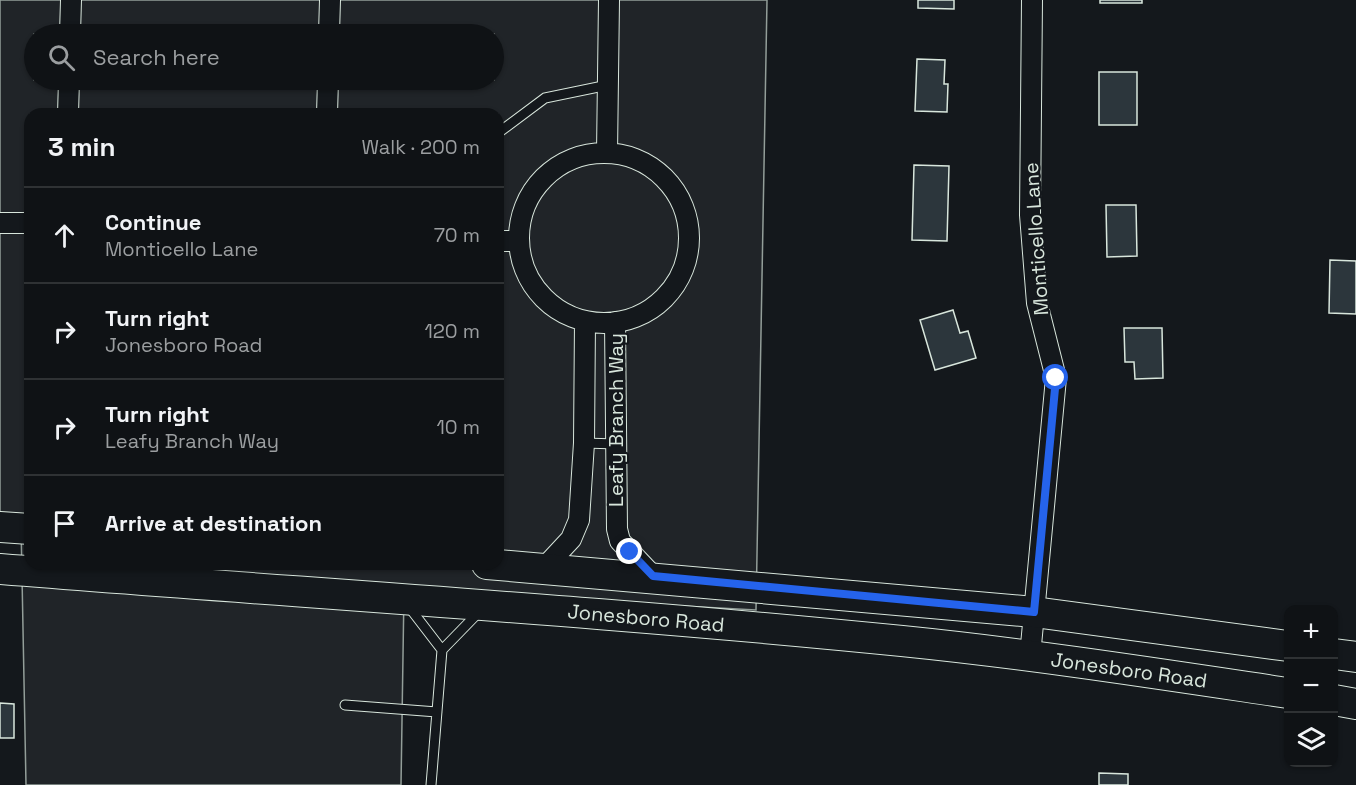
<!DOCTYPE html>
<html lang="en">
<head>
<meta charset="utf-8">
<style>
  :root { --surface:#0f1215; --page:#1d2022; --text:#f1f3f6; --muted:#9b9ea0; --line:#2f3234 }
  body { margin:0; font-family:"Space Grotesk",sans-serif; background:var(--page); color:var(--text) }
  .controls { position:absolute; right:18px; bottom:18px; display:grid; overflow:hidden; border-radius:12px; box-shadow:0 2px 4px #0004 }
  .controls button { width:54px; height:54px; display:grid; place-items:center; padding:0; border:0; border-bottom:2px solid var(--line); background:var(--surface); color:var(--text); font:30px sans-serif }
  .stop { position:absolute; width:18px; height:18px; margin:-14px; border:4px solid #2563eb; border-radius:50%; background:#fff }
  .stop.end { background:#2563eb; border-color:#fff; box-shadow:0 2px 6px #0008 }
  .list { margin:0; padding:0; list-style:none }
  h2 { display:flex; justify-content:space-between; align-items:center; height:78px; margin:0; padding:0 24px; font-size:26px }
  h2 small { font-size:20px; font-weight:400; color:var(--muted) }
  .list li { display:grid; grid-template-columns:39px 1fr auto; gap:18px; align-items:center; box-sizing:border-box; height:96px; padding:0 24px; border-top:2px solid var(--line) }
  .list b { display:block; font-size:22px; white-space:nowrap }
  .list p { margin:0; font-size:20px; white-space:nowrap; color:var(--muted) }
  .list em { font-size:20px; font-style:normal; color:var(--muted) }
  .icon { flex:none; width:33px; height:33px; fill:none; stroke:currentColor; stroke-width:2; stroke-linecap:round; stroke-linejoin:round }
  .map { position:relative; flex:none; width:1356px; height:785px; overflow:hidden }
  .search { position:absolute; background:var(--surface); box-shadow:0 2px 4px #0004; left:24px; top:24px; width:480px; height:66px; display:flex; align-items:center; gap:15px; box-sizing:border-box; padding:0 21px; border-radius:33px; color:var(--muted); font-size:22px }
  .panel { position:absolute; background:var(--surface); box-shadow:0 2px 4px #0004; left:24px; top:108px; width:480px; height:462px; border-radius:18px }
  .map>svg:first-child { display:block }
</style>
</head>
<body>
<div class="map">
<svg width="1356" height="785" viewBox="0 0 1356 785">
  <rect width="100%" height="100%" fill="#14181c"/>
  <path fill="#202428" stroke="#939e99" stroke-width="1.5" fill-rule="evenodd" d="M 0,0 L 767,0 L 756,610 L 404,591 L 401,785 L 26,785 L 21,525 L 0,524 ZM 34,34 L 494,34 L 494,80 L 34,80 ZM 30,114 L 498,114 L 498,564 L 30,564 Z"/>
  <path fill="#2c363c" stroke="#d8e6dc" stroke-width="1.5" d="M 918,0 L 954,0 L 954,9 L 918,8 Z
    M 1100,0 L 1142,0 L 1142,3 L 1100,3 Z
    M 917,59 L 945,60 L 944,84 L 948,84 L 947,112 L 915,111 Z
    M 1099,72 L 1137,72 L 1137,125 L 1099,125 Z
    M 914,165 L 949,166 L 947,241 L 912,240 Z
    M 1106,205 L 1136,205 L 1137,256 L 1107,257 Z
    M 1330,260 L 1356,261 L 1356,314 L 1329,313 Z
    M 953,310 L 960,333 L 968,331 L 976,358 L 935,370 L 920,320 Z
    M 1124,328 L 1162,328 L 1163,378 L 1135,379 L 1134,362 L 1125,362 Z
    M 0,703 L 14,704 L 14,738 L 0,738 Z
    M 1099,773 L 1128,774 L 1128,785 L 1099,785 Z"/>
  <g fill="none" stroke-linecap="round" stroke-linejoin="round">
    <defs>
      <path id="service" d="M 498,133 L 545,98 L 608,85
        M 584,443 L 617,444
        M 409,607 L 442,650
        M 345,705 L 437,712
        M 431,785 L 442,650 L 480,611"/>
      <path id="minor" d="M 70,34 L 71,0
        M 329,34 L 330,0
        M 68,114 L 69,80
        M 327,114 L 328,80
        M 607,153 L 609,0
        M519 238a85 85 0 1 1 170 0a85 85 0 1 1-170 0Z
        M 0,223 L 30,223
        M 498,241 L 518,241
        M 615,322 L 617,529 L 620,541 L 653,576
        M 544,568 L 571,539 L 579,520 L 584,443 L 585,321
        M 1030,656 L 1056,378 L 1037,303 L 1030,215 L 1032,0"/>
      <path id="primary" d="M 0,527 L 30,529
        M 487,564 L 1034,612 L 1288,646
        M 0,569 C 301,593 602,611 902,641 C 1031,654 1160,674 1288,693
        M 1334,654 L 1356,657
        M 1334,700 L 1356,704"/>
    </defs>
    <use href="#service" stroke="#d8e6dc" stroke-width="11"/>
    <use href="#minor" stroke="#d8e6dc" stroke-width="22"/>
    <use href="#primary" stroke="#d8e6dc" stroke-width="32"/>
    <use href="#service" stroke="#14181c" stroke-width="9"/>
    <use href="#minor" stroke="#14181c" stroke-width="20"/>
    <use href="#primary" stroke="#14181c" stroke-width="30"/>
  </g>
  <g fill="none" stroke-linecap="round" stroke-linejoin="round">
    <path stroke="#2563eb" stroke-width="8" d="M 630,552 L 653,576 L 1034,612 L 1056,378"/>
  </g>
  <g text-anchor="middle" stroke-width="4.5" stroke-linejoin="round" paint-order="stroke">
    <g font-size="20" fill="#d8e6dc" stroke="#14181c">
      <text transform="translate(1036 239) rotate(-94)" y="7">Monticello Lane</text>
      <text transform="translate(616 420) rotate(-90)" y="7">Leafy Branch Way</text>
      <text transform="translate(646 618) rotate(5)" y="7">Jonesboro Road</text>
      <text transform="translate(1129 670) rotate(8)" y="7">Jonesboro Road</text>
    </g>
  </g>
</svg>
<div class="controls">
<button>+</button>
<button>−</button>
<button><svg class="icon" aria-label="layers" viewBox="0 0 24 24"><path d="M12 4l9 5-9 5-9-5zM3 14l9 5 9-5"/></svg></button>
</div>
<div class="stop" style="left:1056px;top:378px"></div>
<div class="stop end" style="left:630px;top:552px"></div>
<div class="search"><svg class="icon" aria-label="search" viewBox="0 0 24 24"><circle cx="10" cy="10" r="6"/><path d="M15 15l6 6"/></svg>Search here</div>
<section class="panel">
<h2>3 min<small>Walk · 200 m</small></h2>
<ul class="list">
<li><svg class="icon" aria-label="ahead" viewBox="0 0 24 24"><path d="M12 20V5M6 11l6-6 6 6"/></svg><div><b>Continue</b><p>Monticello Lane</p></div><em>70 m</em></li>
<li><svg class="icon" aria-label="right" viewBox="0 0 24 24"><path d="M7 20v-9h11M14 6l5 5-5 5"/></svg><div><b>Turn right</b><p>Jonesboro Road</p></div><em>120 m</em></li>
<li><svg class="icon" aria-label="right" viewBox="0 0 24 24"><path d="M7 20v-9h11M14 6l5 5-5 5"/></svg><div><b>Turn right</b><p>Leafy Branch Way</p></div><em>10 m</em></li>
<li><svg class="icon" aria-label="arrive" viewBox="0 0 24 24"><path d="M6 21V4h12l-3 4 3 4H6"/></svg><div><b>Arrive at destination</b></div></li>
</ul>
</section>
</div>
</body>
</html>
